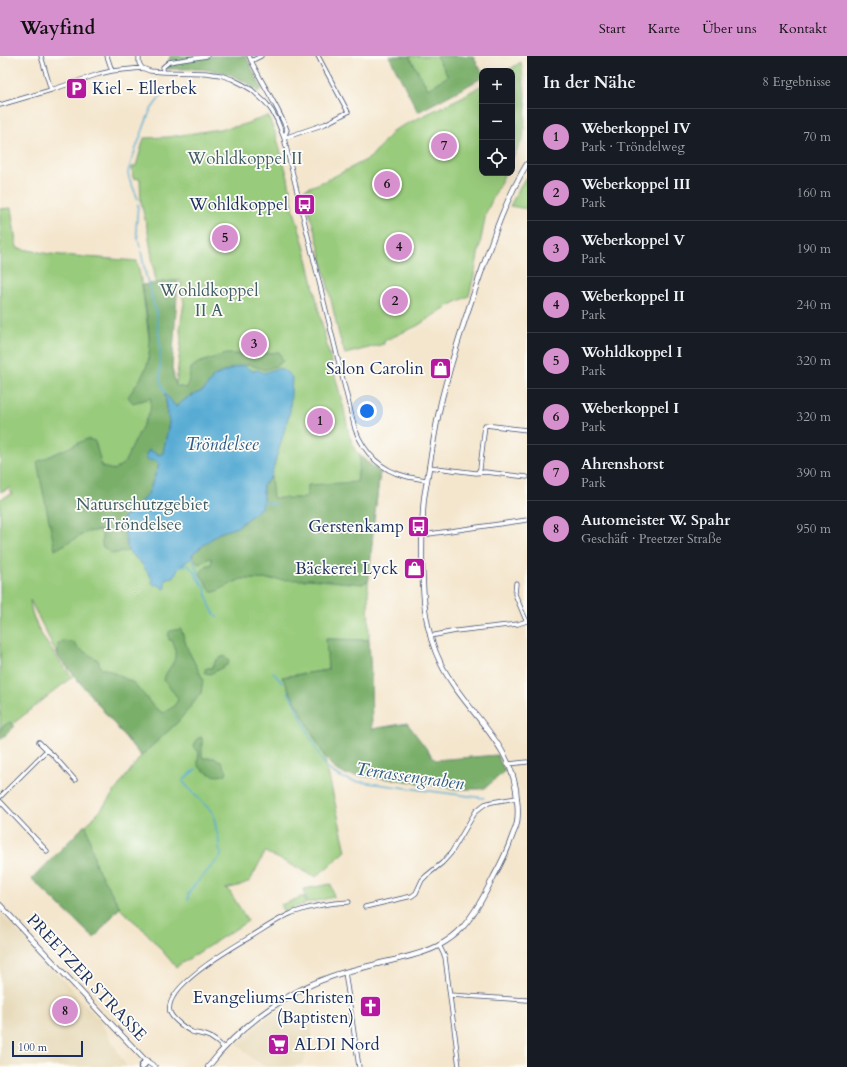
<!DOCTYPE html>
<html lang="de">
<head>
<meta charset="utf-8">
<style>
  :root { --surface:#171b24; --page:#20242c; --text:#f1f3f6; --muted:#9ea1a6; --line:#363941; --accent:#d690ce }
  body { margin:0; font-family:Cardo,serif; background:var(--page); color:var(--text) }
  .controls { position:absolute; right:12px; top:12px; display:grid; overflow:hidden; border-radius:8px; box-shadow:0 4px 16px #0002 }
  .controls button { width:36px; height:36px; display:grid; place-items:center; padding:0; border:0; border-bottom:1px solid var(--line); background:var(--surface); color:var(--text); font:20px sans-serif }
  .scale { position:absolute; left:12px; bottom:10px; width:71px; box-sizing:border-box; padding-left:4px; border:2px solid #1b2f5e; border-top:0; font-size:11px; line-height:14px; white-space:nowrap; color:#1b2f5e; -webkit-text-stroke:3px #fdfcf7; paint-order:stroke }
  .you { position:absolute; left:367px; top:355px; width:14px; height:14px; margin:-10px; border:3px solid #fff; border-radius:50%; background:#1a73e8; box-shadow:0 0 0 6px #1a73e833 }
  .badge { display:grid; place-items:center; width:26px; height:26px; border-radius:50%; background:var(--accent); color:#111; font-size:13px; font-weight:700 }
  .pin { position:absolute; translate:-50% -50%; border:2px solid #fff; box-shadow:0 1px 4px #0006 }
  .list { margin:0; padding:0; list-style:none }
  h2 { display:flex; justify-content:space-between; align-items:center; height:52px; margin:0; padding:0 16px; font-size:17px }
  h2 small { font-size:13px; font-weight:400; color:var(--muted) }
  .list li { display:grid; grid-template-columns:26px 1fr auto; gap:12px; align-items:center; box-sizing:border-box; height:56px; padding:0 16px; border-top:1px solid var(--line) }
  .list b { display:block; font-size:15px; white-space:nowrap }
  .list p { margin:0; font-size:13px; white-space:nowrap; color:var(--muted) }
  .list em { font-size:13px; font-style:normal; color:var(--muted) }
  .icon { flex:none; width:22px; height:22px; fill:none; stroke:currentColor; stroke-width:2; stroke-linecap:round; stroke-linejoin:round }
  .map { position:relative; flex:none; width:527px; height:1011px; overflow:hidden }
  header { display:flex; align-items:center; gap:24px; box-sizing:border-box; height:56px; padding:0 20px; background:var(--accent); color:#111 }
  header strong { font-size:19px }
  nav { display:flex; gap:22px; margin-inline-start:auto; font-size:14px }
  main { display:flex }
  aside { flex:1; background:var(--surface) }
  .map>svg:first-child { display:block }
</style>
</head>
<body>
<header>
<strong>Wayfind</strong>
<nav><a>Start</a><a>Karte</a><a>Über uns</a><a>Kontakt</a></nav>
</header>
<main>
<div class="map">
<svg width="527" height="1011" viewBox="0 0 527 1011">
  <rect width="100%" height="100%" fill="#fdfcf7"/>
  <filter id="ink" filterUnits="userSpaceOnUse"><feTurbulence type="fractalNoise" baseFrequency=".025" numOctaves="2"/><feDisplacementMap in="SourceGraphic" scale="8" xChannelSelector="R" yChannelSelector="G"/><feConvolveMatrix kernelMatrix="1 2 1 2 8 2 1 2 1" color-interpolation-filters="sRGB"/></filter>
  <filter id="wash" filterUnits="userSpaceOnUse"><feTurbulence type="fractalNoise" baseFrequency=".012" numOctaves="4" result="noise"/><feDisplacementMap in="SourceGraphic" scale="16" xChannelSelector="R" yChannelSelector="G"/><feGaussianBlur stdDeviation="0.9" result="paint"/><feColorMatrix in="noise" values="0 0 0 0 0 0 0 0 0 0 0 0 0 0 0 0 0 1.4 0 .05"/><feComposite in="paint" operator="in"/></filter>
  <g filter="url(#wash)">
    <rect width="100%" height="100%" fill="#f4e6cd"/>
    <path fill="#e7daba" d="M 0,856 L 15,873 L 49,908 L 99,964 L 127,1011 L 0,1011 Z
      M 305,937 L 311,949 L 312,975 L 312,988 L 309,996 L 307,996 L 303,1008 L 287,1011 L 266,1011 L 253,1003 L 237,988 L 265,963 L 286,948 Z"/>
    <path fill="#99cb7b" stroke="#5a7d6c" d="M 409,0 L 436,0 L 449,20 L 428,33 Z
      M 521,6 L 526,48 L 523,82 L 512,103 L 512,15 L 507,15 Z
      M 482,29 L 482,117 L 505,117 L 486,157 L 475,215 L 469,240 L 448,250 L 417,270 L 384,285 L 384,288 L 345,298 L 339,279 L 318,187 L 303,134 L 327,124 L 370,102 L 394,74 L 462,41 Z
      M 268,60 L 276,79 L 288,122 L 294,155 L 304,189 L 327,290 L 344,353 L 349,379 L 355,394 L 367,406 L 380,416 L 374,464 L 368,529 L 369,584 L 327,583 L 328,614 L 282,621 L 324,699 L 346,795 L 316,821 L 265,796 L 250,825 L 238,830 L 225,833 L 228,833 L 248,865 L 176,911 L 145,875 L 119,852 L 94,882 L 32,823 L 100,755 L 141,700 L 58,600 L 30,544 C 32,573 55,598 72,621 L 0,678 L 0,443 L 12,438 L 10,432 L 0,436 L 0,153 L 11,152 L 17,192 L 50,198 L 137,205 L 142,229 L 150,290 L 148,307 L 144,316 L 176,328 L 181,285 L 180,272 L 184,247 L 180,224 L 156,227 L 148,176 L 141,146 L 140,123 L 133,122 L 132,111 L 136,110 L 144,82 L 168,81 L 239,70 Z
      M 527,121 L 527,153 L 510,150 L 520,131 Z
      M 331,828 L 334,841 L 307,847 L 304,833 Z
      M 304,840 L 306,848 L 292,852 L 284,856 L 281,849 Z"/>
    <path fill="#7aaf6b" stroke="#4a6f64" d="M 170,0 L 246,0 L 262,33 L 258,36 C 253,32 249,28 243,25 C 220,11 193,13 167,13 Z
      M 389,0 L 409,0 L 428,33 L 448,20 L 436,0 L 473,0 L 482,16 L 482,22 L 418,56 Z
      M 178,224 L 172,312 L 176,330 L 187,332 L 191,312 L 198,307 L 225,298 L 261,298 L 279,296 L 283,305 L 276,310 L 264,314 C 259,311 254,311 249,308 L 233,312 L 214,320 L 204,334 L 187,342 L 175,351 L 165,338 L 169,367 L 163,397 L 160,399 L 155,396 L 156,405 L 159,409 L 148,438 L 129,458 L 123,461 L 123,468 L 128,495 L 112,498 L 102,490 L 102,474 L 87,476 L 55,494 L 37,406 L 87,383 L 95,385 L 102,411 L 114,414 L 124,407 L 150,355 L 151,342 L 133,347 L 128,341 C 135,330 145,318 148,306 C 153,283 145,252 142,229 Z
      M 360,399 L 367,406 L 380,416 L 374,464 L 369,524 L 362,528 L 308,523 L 305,524 L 241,523 L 215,536 L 211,536 L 200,517 L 207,509 L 211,509 L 212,503 L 210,502 L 199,508 L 197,507 L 192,498 L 219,477 L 237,471 L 261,452 L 263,446 L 263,430 L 271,420 L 273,442 L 306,442 L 308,429 L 357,426 Z
      M 181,573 L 188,594 L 203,623 L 201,637 L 188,654 L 176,668 L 141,700 L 58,600 L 58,588 L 63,585 L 73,586 L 78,592 L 98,604 L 101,613 L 106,613 L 134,627 L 154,651 L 163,657 L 173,651 L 178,644 L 177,641 L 164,624 C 165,615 174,609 175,601 C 176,596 174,589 173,585 L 169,584 L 168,579 L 170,575 Z
      M 326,583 L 369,584 L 371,619 L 372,673 L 407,667 L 435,704 L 497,699 L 505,715 L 485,732 L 479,733 L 456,733 L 399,724 L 344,718 L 333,712 L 324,699 L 282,621 L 328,614 Z
      M 224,600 L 228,603 L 229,606 L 227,609 L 210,618 L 205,617 L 205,613 L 208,612 L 212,612 L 216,604 Z
      M 10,666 L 15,670 L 0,684 L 0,672 Z
      M 201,681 L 202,682 L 202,699 L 203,702 L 214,702 L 221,705 L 224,711 L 227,715 L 226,718 C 216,723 206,717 198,710 L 198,705 L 199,695 L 195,693 L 194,690 L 197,683 Z
      M 86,768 L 96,810 L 120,851 L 94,882 L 32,823 Z"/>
    <path fill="#58acd4" stroke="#3a6e99" d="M 243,309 L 253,315 L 258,314 L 264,317 C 279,311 280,310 292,321 L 290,355 L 271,420 L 263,430 L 263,446 L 261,452 L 237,471 L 219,477 L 192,498 L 192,502 C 184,507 177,512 174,521 L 167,522 L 165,525 L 166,532 L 164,533 L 157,528 L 154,529 L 152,527 L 152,523 L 141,507 L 128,495 L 123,468 L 123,461 L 129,458 L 148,438 L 159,409 L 156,405 L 147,404 L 146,398 L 149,394 L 160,399 L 163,397 L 169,367 L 165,337 L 176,351 L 187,342 L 204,334 L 214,320 L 233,312 Z"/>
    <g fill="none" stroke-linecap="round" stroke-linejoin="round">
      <path stroke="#58acd4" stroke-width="1.5" d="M 138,143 L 129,122 L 128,116 L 132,103 L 150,55 L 161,40 L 175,28
        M 138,148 L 136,173 L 140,191
        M 141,195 L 146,220 L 156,256 L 160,290 L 160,324 L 165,337
        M 263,446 L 276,449
        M 192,502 L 196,511 L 202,528
        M 181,511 L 187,508 C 190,511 193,514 196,518 C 196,524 201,526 205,531 C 206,539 211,557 218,561
        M 273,616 L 282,627
        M 288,635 L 323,707 L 332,716 L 343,722 L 353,725 L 484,742
        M 188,844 L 188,838 L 191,833 L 221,800 L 221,797 L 219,793 L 219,786 L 213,757 L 184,727 L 183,724 L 196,713"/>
    </g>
  </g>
  <g filter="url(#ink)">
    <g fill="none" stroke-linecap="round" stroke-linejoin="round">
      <defs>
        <path id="minor" d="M 41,0 L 51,34
          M 107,0 L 112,15
          M 139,0 L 139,7 L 142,12
          M 249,0 C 260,25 277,48 287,74 L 284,82
          M 251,5 L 261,0
          M 163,16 L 163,11 L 169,6 L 207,0
          M 0,49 L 51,34 L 99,18 L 112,15 L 142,12 L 150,15 L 163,16 L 206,17 L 220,19 L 232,23 L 242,28 L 252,34 L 266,47 L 272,55 L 277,64 L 284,82 L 355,373 C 364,396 380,414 405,420 C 412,422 420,423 427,424
          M 284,82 L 325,68 L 348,56 L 318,0
          M 429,411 L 476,417 L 485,416 L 527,421
          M 478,416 L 480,413 L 485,369 L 527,374
          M 422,479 L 527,464
          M 516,527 L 515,538 L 525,562 L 527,565
          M 430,580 L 456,575 L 518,568 L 527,565
          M 39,686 L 47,694 L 53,699 L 75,724
          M 509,708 L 527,706
          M 0,741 L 47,694
          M 0,745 L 47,795
          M 365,851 L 412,840 L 416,837 L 422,824 L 426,820 L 442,807 L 451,797 L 476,755 L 485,748 L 492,746 L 517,742
          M 439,889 L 445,901 L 459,1011
          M 345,916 L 359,1011
          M 450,939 L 527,944
          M 224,992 C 220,988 215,984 210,981 C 204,978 198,978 192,976 C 186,973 172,963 170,956 C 163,931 233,891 252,880 C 265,872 278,863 292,857 C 311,850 329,847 349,846"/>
        <path id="tertiary" d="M 0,849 L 96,952 L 146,1005
          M 208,1011 C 242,967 295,929 349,915 C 362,912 376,908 390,905 C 406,901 423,898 438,890 C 447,885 455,880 462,872 C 476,856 485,838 494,820 C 502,806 508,793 513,778 C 515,774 516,770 517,767 C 518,760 518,751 517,744 C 515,688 464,655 441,608 C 424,574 423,540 422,503 C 422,483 422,462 424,442 C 430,409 434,375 442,342 C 453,299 467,256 482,214 C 494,178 507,141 527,108"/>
        <path id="secondary" d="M 146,1005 L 155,1011"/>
        <path id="trunk" d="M 142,1011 L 146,1005"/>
      </defs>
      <use href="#minor" stroke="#3c4a6f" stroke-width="5"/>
      <use href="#tertiary" stroke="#3c4a6f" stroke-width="6"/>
      <use href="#secondary" stroke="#3c4a6f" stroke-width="6"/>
      <use href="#trunk" stroke="#3c4a6f" stroke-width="8"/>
      <use href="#minor" stroke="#fff" stroke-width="3.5"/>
      <use href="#tertiary" stroke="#fff" stroke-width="4.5"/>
      <use href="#secondary" stroke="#fff" stroke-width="5"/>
      <use href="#trunk" stroke="#fff" stroke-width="6"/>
    </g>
  </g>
  <defs>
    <symbol id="parking-square" viewBox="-11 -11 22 22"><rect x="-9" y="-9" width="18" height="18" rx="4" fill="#b5179e" stroke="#fdfcf7"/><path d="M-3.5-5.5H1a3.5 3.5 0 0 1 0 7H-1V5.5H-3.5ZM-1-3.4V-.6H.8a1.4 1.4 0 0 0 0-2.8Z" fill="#fff"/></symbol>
    <symbol id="bus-square" viewBox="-11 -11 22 22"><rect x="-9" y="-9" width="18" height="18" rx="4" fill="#b5179e" stroke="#fdfcf7"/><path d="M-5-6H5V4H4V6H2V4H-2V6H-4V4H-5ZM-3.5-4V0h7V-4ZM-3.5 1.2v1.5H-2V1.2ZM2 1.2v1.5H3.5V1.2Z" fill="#fff"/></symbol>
    <symbol id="shop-square" viewBox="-11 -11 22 22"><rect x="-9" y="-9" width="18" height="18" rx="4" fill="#b5179e" stroke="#fdfcf7"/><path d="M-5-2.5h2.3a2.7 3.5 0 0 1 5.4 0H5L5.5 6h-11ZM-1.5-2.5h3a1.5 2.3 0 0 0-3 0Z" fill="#fff"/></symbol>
    <symbol id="church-square" viewBox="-11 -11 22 22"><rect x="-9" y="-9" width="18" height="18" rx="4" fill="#b5179e" stroke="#fdfcf7"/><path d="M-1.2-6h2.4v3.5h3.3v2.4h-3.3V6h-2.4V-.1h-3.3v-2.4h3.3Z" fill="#fff"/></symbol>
    <symbol id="supermarket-square" viewBox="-11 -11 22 22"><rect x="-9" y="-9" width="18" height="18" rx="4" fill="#b5179e" stroke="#fdfcf7"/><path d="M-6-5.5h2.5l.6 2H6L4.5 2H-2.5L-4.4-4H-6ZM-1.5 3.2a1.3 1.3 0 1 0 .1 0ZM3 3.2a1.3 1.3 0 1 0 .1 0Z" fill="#fff"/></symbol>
  </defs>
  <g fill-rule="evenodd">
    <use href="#parking-square" x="64" y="20" width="25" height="25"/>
    <use href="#bus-square" x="292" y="136" width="25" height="25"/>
    <use href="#shop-square" x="428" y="300" width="25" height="25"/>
    <use href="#bus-square" x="406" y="458" width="25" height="25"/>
    <use href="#shop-square" x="402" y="500" width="25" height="25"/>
    <use href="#church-square" x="358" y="938" width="25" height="25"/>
    <use href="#supermarket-square" x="266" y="976" width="25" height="25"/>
  </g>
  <g text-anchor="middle" stroke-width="3.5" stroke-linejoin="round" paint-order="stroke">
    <g font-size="17" fill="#1b2f5e" stroke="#fdfcf7" text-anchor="end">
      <text x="92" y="38" text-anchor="start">Kiel - Ellerbek</text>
      <text x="288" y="154">Wohldkoppel</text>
      <text x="424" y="318">Salon Carolin</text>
      <text x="404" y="476">Gerstenkamp</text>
      <text x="398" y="518">Bäckerei Lyck</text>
      <text x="354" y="947">Evangeliums-Christen<tspan x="354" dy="20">(Baptisten)</tspan></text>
      <text x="294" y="994" text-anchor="start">ALDI Nord</text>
    </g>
    <g font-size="17" fill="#415e67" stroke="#fdfcf7">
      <text x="245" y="108">Wohldkoppel II</text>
      <text x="209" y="240">Wohldkoppel<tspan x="209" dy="20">II A</tspan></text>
      <text x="142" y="454">Naturschutzgebiet<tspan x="142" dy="20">Tröndelsee</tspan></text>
    </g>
    <g font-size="17" fill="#1b2f5e" stroke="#fdfcf7">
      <text transform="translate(87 921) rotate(47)" y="6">PREETZER STRASSE</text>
    </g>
    <g font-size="18" font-style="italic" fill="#305b87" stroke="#fdfcf7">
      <text x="222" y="394">Tröndelsee</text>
      <text transform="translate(410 720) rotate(8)" y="6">Terrassengraben</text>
    </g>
  </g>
</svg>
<div class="controls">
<button>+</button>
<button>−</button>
<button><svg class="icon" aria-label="locate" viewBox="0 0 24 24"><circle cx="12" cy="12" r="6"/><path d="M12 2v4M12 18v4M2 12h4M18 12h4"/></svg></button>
</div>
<div class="scale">100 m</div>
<div class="you"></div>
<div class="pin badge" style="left:320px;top:365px">1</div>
<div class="pin badge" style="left:395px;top:245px">2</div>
<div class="pin badge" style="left:254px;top:288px">3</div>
<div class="pin badge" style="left:399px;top:191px">4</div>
<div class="pin badge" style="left:225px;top:182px">5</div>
<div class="pin badge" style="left:387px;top:128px">6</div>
<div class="pin badge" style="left:444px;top:90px">7</div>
<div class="pin badge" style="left:65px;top:955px">8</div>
</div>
<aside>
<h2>In der Nähe<small>8 Ergebnisse</small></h2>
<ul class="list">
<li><span class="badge">1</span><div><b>Weberkoppel IV</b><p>Park · Tröndelweg</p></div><em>70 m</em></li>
<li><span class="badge">2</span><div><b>Weberkoppel III</b><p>Park</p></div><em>160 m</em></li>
<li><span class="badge">3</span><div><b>Weberkoppel V</b><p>Park</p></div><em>190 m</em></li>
<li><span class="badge">4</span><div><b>Weberkoppel II</b><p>Park</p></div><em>240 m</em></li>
<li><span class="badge">5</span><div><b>Wohldkoppel I</b><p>Park</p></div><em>320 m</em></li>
<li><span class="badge">6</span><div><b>Weberkoppel I</b><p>Park</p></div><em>320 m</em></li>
<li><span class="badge">7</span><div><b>Ahrenshorst</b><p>Park</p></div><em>390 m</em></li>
<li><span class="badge">8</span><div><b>Automeister W. Spahr</b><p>Geschäft · Preetzer Straße</p></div><em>950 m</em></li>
</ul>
</aside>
</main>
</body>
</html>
